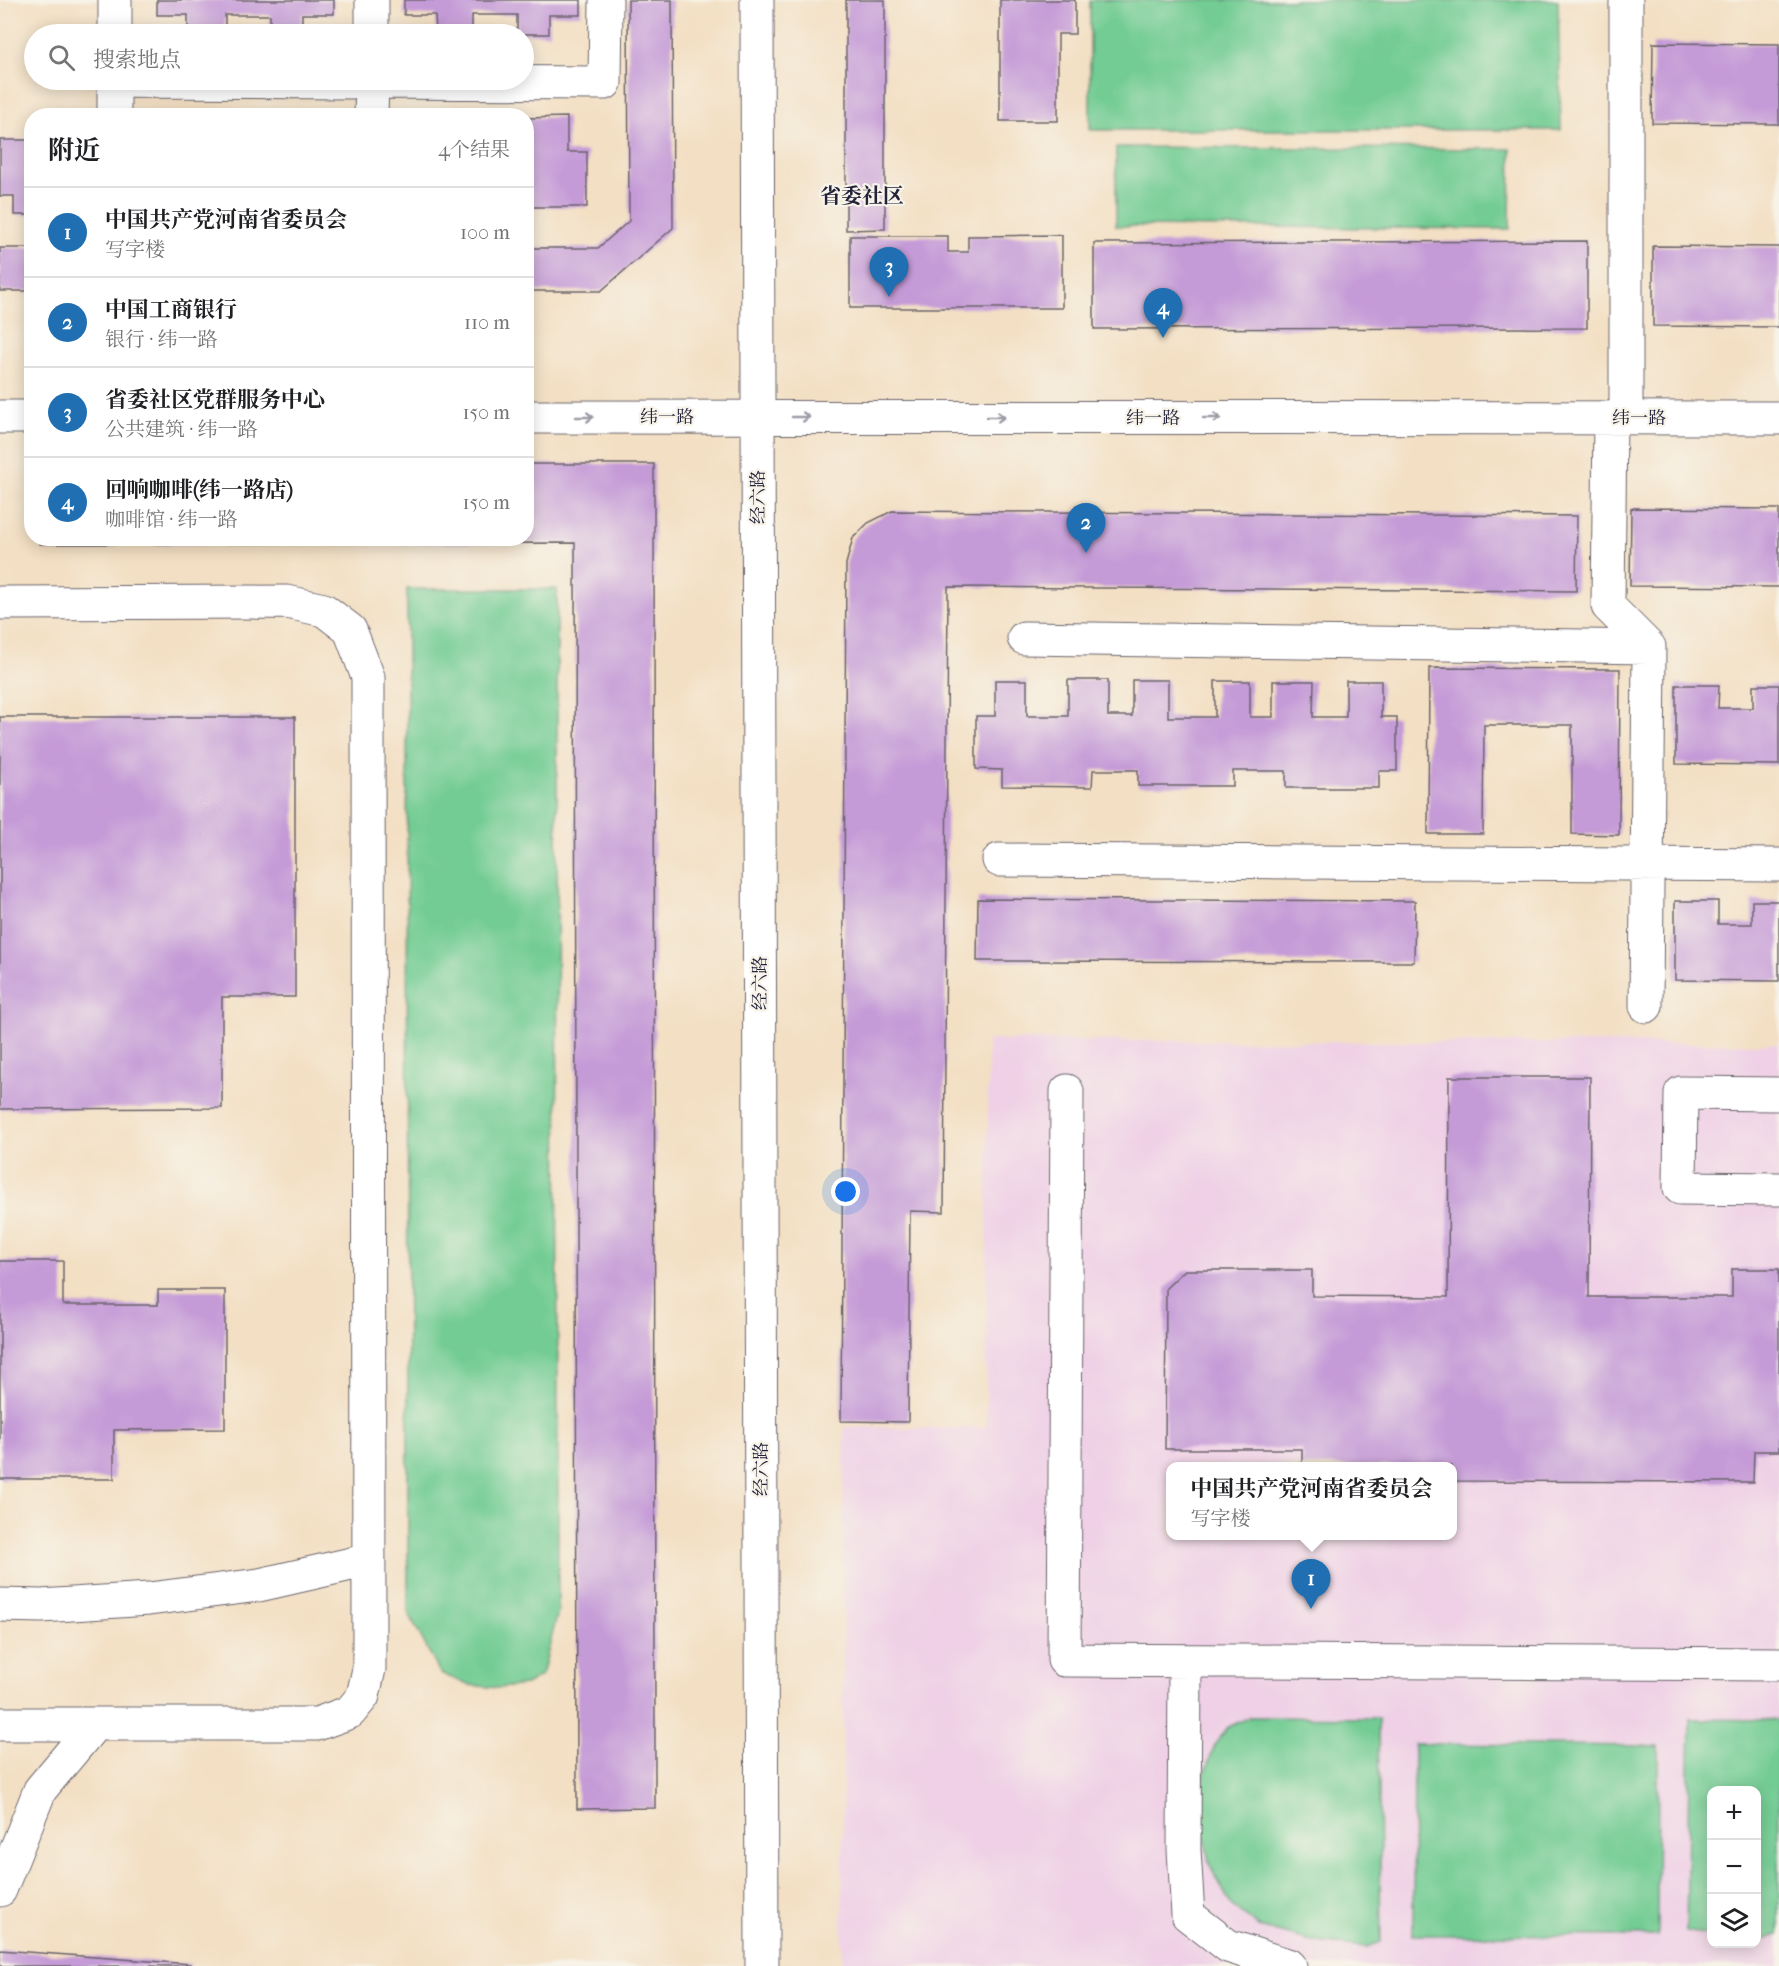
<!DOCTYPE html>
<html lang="zh">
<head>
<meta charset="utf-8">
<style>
  :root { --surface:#fff; --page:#f6f6f6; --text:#202124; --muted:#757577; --line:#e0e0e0; --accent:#1f6fb2 }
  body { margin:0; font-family:"IM FELL French Canon","Noto Serif SC",serif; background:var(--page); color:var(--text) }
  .controls { position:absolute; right:18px; bottom:18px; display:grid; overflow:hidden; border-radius:12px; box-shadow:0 3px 15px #0003 }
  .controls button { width:54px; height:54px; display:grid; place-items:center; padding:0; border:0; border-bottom:2px solid var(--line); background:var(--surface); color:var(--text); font:30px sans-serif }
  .you { position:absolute; left:846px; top:1192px; width:21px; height:21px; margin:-15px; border:4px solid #fff; border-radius:50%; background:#1a73e8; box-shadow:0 0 0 9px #1a73e833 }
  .badge { display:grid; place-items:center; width:39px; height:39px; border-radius:50%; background:var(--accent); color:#fff; font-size:20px; font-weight:700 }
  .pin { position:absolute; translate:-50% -50px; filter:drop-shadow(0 2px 3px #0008) }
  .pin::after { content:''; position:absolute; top:32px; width:21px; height:18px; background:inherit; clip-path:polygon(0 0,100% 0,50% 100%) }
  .popup { position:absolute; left:1166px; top:1462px; width:291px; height:78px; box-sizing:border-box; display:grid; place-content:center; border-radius:12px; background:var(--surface); filter:drop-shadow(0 2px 4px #0005); font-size:20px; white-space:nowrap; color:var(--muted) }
  .popup b { font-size:22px; color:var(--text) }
  .popup::after { content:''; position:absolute; left:50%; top:100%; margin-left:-12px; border:12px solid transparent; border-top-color:var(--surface) }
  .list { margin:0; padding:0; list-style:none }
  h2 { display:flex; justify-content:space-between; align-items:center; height:78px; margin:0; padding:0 24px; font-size:26px }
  h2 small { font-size:20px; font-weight:400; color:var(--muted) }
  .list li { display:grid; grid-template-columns:39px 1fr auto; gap:18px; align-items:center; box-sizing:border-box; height:90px; padding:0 24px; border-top:2px solid var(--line) }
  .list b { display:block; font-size:22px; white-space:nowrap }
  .list p { margin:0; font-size:20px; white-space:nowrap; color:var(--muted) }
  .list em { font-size:20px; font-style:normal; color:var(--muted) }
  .icon { flex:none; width:33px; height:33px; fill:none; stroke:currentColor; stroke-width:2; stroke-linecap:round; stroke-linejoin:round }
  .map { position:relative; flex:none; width:1779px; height:1966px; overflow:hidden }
  .search { position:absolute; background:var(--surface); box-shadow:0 3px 15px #0003; left:24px; top:24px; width:510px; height:66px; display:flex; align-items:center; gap:15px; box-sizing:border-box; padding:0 21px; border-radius:33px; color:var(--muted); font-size:22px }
  .panel { position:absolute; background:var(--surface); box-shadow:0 3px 15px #0003; left:24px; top:108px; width:510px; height:438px; border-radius:24px }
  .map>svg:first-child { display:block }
</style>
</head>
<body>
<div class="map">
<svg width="1779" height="1966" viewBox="0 0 1779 1966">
  <rect width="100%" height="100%" fill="#f7f3e8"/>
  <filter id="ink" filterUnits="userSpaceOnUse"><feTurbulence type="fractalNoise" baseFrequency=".0167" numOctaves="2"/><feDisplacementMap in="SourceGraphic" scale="12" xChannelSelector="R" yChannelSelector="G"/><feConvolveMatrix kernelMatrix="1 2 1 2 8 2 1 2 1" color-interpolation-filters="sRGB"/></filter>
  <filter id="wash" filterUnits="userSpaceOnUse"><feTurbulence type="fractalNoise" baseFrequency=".008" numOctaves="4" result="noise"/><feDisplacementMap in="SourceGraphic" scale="24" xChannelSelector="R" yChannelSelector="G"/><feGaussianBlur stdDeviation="1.35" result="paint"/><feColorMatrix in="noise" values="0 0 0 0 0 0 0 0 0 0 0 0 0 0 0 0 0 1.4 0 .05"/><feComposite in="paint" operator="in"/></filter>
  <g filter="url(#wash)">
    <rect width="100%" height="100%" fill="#f3dfc3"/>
    <path fill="#efd0e6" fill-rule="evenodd" d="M 988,1040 L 1779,1044 L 1779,1966 L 842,1966 L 844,1427 L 986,1428 ZM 1170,1466 L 1452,1466 L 1452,1536 L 1170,1536 ZM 1712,1790 L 1756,1790 L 1756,1944 L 1712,1944 Z"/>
    <path fill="#72cc93" stroke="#4a7767" stroke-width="1.5" d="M 1090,0 L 1558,0 L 1561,130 L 1090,130 Z
      M 1116,147 L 1511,149 L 1510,229 L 1116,226 Z
      M 407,589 L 557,589 L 558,1612 L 542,1675 L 526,1685 L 499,1688 L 468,1685 L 440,1673 L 408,1612 Z
      M 1250,1717 L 1378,1718 L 1381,1942 L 1367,1947 L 1315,1942 L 1259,1927 L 1231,1905 L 1209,1863 L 1203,1827 L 1201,1784 L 1215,1744 L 1228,1727 Z
      M 1690,1719 L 1779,1720 L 1779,1935 L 1767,1939 L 1757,1939 L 1756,1790 L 1712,1790 L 1711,1936 L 1686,1931 Z
      M 1414,1744 L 1658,1746 L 1657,1936 L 1413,1935 Z"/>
    <g id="blocks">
      <path fill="#c49ad7" d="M 157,0 L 334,0 L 334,14 L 302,14 L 302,33 L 270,33 L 270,15 L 225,15 L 225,33 L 188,33 L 188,15 L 157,15 Z
        M 404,0 L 581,0 L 581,15 L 549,15 L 549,34 L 517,34 L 517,15 L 472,15 L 472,34 L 436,34 L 435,15 L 404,15 Z
        M 628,0 L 672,0 L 673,228 L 601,291 L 526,291 L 526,248 L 598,248 L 629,221 Z
        M 846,0 L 885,0 L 885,229 L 846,230 Z
        M 1000,0 L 1075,0 L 1075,34 L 1058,34 L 1058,121 L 1000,121 Z
        M 1653,43 L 1779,44 L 1779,124 L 1652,123 Z
        M 567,117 L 567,152 L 587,152 L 587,207 L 526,207 L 526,118 Z
        M 0,140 L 32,140 L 32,215 L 14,215 L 14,196 L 0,196 Z
        M 1062,235 L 1062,308 L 850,308 L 850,236 L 948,236 L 948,252 L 968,252 L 968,236 Z
        M 1587,241 L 1587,328 L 1094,329 L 1094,243 Z
        M 1653,246 L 1779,247 L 1779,327 L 1653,326 Z
        M 0,248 L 32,248 L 32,291 L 0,291 Z
        M 526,464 L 654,464 L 655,1808 L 577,1809 L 575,543 L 40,544 L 40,538 L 526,538 Z
        M 1631,508 L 1779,509 L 1779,587 L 1630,586 Z
        M 892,511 L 1577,516 L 1576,591 L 948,587 L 944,1212 L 910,1211 L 908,1422 L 841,1421 L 846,564 L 853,538 L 868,523 Z
        M 1429,668 L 1620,669 L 1619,835 L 1572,834 L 1572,725 L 1484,725 L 1483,834 L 1428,834 Z
        M 995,680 L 1027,680 L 1027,716 L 1068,716 L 1068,680 L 1108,680 L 1108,716 L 1132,716 L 1132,680 L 1168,680 L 1168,717 L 1215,717 L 1215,681 L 1250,681 L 1250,717 L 1273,717 L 1273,681 L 1314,681 L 1313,717 L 1346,717 L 1346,681 L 1381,681 L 1381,717 L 1397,717 L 1397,771 L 1379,771 L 1379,788 L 1286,788 L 1286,771 L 1233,771 L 1233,786 L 1138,786 L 1138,770 L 1093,770 L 1092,787 L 1002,786 L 1002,770 L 976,769 L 976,716 L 995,716 Z
        M 1676,685 L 1719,685 L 1718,708 L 1753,708 L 1753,685 L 1779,685 L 1779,765 L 1676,764 Z
        M 0,717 L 295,717 L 295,997 L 222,997 L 222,1108 L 0,1109 Z
        M 978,899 L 1415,901 L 1414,962 L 977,961 Z
        M 1675,901 L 1718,901 L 1718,924 L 1752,924 L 1752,901 L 1779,901 L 1779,981 L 1675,980 Z
        M 1449,1077 L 1590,1077 L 1589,1297 L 1732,1297 L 1732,1269 L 1779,1269 L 1779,1451 L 1754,1451 L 1753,1482 L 1452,1481 L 1452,1466 L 1302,1466 L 1302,1449 L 1165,1449 L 1166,1288 L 1185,1270 L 1312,1270 L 1312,1296 L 1448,1297 Z
        M 0,1261 L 63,1261 L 63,1305 L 158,1305 L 158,1290 L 225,1290 L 225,1429 L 114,1430 L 114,1479 L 0,1479 Z
        M 0,1950 L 190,1964 L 190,1966 L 0,1966 Z"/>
    </g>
  </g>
  <g filter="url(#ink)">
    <use href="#blocks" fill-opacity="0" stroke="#6b646b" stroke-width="1.5"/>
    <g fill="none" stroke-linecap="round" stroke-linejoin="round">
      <defs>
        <path id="minor" d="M 757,0 L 762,1966
          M 115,34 L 115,0
          M 372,34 L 372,0
          M 114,81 L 605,83 L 606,0
          M 114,116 L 114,80
          M 371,116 L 372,80
          M 0,417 L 32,417
          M 526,417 L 1779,418
          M 1610,418 L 1608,606 L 1649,647 L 1646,1006
          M 1626,418 L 1626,0
          M 0,603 L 287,602 L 324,610 L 350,630 L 368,677 L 369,1669 L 363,1696 L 350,1712 L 317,1724 L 0,1724
          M 1024,638 L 1649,647
          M 999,860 L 1779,865
          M 1067,1091 L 1064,1660 L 1779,1664
          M 1779,1094 L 1681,1093 L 1680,1188 L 1779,1189
          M 0,1605 L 41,1606 L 149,1599 L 259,1585 L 369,1560
          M 1185,1661 L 1184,1850 L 1188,1915 L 1228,1946 L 1290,1966
          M 0,1890 L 40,1790 L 95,1724"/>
      </defs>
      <use href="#minor" stroke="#6b646b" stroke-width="35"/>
      <use href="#minor" stroke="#fff" stroke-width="33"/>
    </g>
    <defs><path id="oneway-shaft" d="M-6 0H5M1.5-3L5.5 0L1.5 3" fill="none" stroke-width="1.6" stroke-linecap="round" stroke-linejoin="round" transform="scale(1.5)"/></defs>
    <g stroke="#9c9ca7">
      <use href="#oneway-shaft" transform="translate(585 417)"/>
      <use href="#oneway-shaft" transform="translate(801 417)"/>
      <use href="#oneway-shaft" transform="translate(996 417)"/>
      <use href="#oneway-shaft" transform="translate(1212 418)"/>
    </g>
  </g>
  <g text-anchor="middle" stroke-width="4.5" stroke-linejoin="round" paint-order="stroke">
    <g font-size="18" fill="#22223b" stroke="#f7f3e8">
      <text x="667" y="423">纬一路</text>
      <text x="1153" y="424">纬一路</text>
      <text x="1639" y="424">纬一路</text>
      <text transform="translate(758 497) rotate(-90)" y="6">经六路</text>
      <text transform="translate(760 983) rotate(-90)" y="6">经六路</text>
      <text transform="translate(761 1469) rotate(-90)" y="6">经六路</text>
    </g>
    <g font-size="21" font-weight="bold" fill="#22223b" stroke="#f7f3e8">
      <text x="862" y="203">省委社区</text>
    </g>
  </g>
</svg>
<div class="controls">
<button>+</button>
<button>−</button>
<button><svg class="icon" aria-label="layers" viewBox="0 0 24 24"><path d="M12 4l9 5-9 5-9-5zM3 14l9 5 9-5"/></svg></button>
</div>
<div class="you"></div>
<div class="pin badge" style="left:1311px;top:1609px">1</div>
<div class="popup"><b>中国共产党河南省委员会</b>写字楼</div>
<div class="pin badge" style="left:1086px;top:553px">2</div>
<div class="pin badge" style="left:889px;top:297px">3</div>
<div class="pin badge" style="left:1163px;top:338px">4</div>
<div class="search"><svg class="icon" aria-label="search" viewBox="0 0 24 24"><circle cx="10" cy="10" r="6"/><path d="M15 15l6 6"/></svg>搜索地点</div>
<section class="panel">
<h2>附近<small>4个结果</small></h2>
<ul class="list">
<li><span class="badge">1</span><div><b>中国共产党河南省委员会</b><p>写字楼</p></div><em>100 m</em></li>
<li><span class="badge">2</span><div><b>中国工商银行</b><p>银行 · 纬一路</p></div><em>110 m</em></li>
<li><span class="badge">3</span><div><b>省委社区党群服务中心</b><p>公共建筑 · 纬一路</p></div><em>150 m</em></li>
<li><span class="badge">4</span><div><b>回响咖啡(纬一路店)</b><p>咖啡馆 · 纬一路</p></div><em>150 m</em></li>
</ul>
</section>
</div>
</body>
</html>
